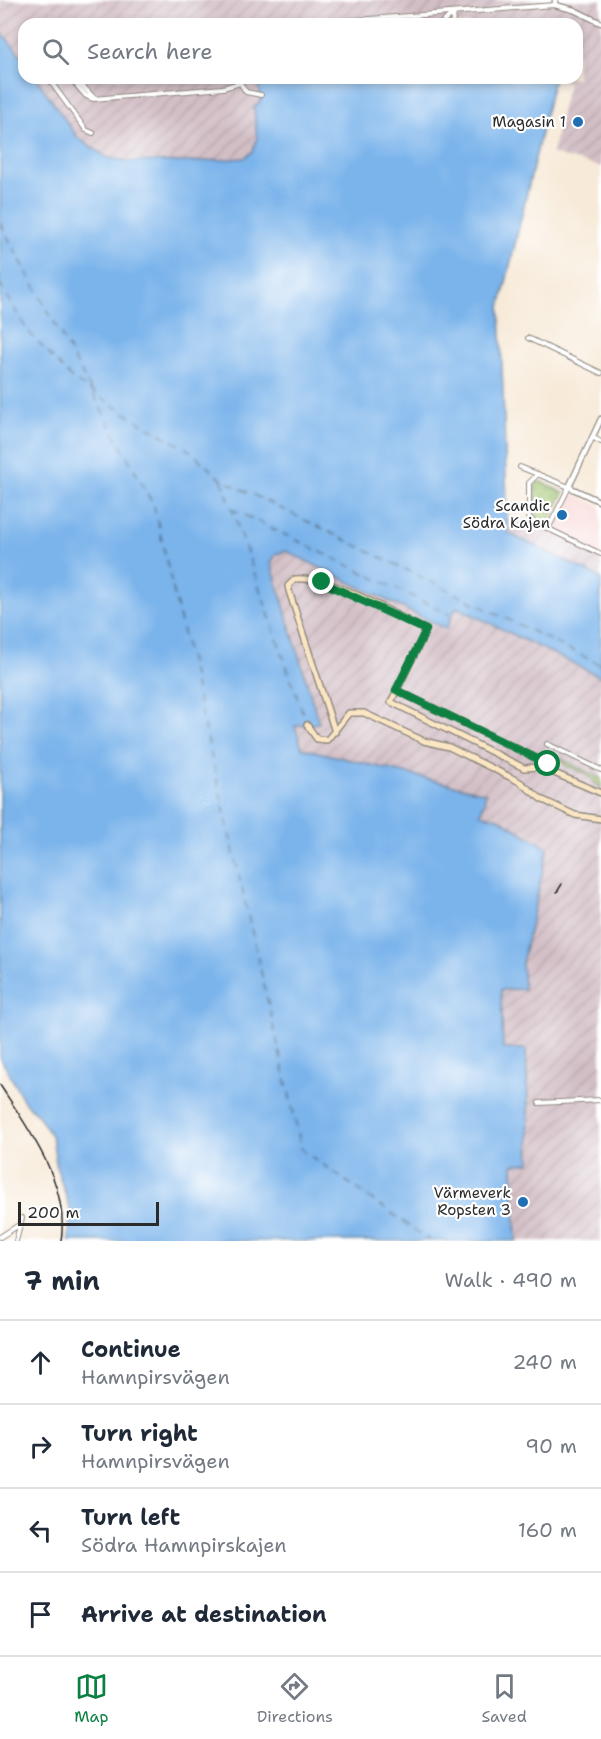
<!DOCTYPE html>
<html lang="en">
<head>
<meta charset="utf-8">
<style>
  :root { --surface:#fff; --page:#f6f6f7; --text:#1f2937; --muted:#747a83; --line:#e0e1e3; --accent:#0b8043 }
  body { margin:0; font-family:"Shantell Sans",sans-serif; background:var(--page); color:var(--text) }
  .scale { position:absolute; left:18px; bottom:15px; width:141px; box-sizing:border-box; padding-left:6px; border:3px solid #2b2b2b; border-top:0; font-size:16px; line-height:21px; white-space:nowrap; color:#2b2b2b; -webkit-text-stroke:4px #fff; paint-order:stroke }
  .stop { position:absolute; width:18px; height:18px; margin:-14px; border:4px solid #0b8043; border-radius:50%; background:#fff }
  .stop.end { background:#0b8043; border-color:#fff; box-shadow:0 2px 6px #0008 }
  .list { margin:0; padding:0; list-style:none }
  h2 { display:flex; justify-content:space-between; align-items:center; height:78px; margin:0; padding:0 24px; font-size:26px }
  h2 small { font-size:20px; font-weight:400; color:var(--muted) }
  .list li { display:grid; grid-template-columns:39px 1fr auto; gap:18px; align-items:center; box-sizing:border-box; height:84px; padding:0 24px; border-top:2px solid var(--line) }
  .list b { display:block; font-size:22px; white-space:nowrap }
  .list p { margin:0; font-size:20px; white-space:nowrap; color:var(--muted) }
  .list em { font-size:20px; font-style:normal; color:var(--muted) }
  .icon { flex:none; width:33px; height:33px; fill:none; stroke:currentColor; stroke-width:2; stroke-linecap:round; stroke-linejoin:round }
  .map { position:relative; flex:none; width:601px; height:1241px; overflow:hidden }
  .search { position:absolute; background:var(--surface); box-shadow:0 3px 9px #0003; left:18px; right:18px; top:18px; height:66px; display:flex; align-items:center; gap:15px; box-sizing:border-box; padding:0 21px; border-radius:18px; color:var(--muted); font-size:22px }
  .sheet { height:414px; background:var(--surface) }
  nav { display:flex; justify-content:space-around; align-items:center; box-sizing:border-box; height:84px; border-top:2px solid var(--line); background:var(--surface); font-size:16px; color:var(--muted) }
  nav a { display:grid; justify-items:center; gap:3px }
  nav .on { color:var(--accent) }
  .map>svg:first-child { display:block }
</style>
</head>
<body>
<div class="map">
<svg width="601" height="1241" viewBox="0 0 601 1241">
  <defs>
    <pattern id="industrial-furrows" width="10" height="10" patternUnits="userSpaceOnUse" patternTransform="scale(1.5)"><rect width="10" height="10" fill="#d2bec5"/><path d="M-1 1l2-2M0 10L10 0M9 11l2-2" fill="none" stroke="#b4a3a9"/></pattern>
    <pattern id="grass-tufts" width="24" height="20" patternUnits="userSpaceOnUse" patternTransform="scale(1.5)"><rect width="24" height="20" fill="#9fc36c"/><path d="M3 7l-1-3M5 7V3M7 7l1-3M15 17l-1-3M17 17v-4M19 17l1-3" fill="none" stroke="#829f59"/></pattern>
    <pattern id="park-dots" width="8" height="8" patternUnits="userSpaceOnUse" patternTransform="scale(1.5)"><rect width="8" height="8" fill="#9fc36c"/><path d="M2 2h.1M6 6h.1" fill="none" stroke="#829f59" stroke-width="1.8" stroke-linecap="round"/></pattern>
  </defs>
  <rect width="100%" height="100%" fill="#fff"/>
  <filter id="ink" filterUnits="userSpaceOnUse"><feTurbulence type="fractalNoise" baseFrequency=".0167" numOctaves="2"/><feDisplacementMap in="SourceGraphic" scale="12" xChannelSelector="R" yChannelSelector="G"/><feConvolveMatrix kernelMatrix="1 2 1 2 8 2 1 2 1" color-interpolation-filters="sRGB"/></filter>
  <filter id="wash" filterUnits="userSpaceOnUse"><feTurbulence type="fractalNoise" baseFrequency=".008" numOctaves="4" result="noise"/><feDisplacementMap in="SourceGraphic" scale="24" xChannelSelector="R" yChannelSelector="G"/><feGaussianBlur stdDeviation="1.35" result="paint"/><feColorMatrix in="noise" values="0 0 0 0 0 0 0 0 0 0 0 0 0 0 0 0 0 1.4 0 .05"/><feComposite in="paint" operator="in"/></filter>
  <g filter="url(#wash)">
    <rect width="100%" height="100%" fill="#f7ead8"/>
    <path fill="#f7d0cf" d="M 570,492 L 601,507 L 601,558 L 549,533 Z"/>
    <path fill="url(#industrial-furrows)" d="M 0,0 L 601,0 L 601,167 L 552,154 L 568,82 L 560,78 L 577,78 L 577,24 L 24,24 L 24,59 L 0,31 Z
      M 36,78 L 306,78 L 258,82 L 261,101 L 255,121 L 257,138 L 253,151 L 244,158 L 191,162 L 108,158 L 78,138 Z
      M 520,518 L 601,558 L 601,578 L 508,533 L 508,529 Z
      M 280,551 L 286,551 L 445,629 L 455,607 L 601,677 L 601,1241 L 516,1241 L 513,1164 L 530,1162 L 526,1050 L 503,1049 L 501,989 L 524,989 L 522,963 L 548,848 L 498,818 L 481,814 L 485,793 L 302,748 L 295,726 L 319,723 L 271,563 L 273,557 Z"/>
    <path fill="url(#grass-tufts)" stroke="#65774c" stroke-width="1.5" d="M 561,759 L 601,779 L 601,789 L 587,774 L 565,765 Z"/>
    <path fill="url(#park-dots)" stroke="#65774c" stroke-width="1.5" d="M 538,482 L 542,482 L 564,493 L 548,525 L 540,523 L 534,516 L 536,515 L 535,486 Z"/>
    <path fill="#7ab4eb" stroke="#52708b" stroke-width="1.5" d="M 0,31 L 24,59 L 24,78 L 36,78 L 78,138 L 108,158 L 130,161 L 191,162 L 244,158 L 253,151 L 257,138 L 254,108 L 261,100 L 258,82 L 306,78 L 554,78 L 500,308 L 508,533 L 601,578 L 601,677 L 456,607 L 446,629 L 286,551 L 276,554 L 271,563 L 319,723 L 295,726 L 302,748 L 486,793 L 481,814 L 498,818 L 548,848 L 522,963 L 524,989 L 501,990 L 503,1049 L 526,1049 L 530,1163 L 513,1164 L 516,1241 L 69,1241 L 70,1209 L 57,1169 L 52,1137 L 38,1115 L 25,1103 L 0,1057 Z"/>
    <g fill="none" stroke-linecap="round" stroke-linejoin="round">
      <path stroke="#475b6e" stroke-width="1.5" stroke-dasharray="8 6" stroke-linecap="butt" d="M 0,223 L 154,506 L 302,1150 L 431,1241
        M 0,284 L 27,330 L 71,378 L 131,417 L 189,450 L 221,479 L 601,665
        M 222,480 L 306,722
        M 232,509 L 451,615"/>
    </g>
  </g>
  <g filter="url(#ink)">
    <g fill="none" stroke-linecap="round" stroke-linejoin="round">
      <defs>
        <path id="minor" d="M 142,24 L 166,24
          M 304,24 L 555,5
          M 441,24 L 450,16
          M 452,24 L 454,14
          M 48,78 L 86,130 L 93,133
          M 70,78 L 86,96 L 93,99 L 223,88 L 240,83
          M 75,78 L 94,98
          M 237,78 L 246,92 L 261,95
          M 528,338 L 601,373
          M 592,437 L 601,442
          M 520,467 L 569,487 L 548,529
          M 538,474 L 529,483 L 529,517 L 534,522 L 601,554
          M 547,744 L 601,770
          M 539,1103 L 601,1100
          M 0,1237 L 19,1225
          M 16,1241 L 22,1218"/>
        <path id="tertiary" d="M 555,0 L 555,5 L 574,10 L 601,23
          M 601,419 L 569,487 L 601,502"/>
        <path id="secondary" d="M 396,690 L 548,764 L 554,772
          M 307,725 L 317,739 L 327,740 L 349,713 L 364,713 L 424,741 L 449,747 L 520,782 L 541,799 L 575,815 L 601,819
          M 335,732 L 289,591 L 288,586 L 295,579 C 334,576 390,613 426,630 L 391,702 L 524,768 L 540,767 L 601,793"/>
      </defs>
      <use href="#minor" stroke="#918a82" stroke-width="6"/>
      <use href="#tertiary" stroke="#918a82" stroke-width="7"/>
      <use href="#secondary" stroke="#918a82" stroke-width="8"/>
      <use href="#minor" stroke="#fff" stroke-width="4"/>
      <use href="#tertiary" stroke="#fff" stroke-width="4.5"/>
      <use href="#secondary" stroke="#fbe6c4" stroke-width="5"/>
      <path stroke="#2b2b2b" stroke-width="1.5" d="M 0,1085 C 29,1130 70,1184 61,1241"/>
      <path stroke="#2b2b2b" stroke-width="1.5" d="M 557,892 L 562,884"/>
    </g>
  </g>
  <g fill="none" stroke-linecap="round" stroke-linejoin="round" filter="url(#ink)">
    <path stroke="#0b8043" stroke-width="8" d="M 322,582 L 426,630 L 396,690 L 548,764"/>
  </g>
  <g fill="#1f6fb2" stroke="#fff" stroke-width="2">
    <circle cx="578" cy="122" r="6"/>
    <circle cx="562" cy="515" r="6"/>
    <circle cx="523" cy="1202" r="6"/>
  </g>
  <g text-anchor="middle" stroke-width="4.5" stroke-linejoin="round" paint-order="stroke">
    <g font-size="15" fill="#2b2b2b" stroke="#fff" text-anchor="end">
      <text x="566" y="127">Magasin 1</text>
      <text x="550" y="511">Scandic<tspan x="550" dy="17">Södra Kajen</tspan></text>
      <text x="511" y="1198">Värmeverk<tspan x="511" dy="17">Ropsten 3</tspan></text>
    </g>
  </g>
</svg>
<div class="scale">200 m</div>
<div class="stop" style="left:548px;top:764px"></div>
<div class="stop end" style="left:322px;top:582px"></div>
<div class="search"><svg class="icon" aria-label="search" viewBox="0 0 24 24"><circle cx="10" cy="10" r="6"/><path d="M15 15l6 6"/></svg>Search here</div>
</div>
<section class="sheet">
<h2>7 min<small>Walk · 490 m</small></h2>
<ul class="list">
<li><svg class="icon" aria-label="ahead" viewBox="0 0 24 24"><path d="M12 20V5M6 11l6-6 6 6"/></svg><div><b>Continue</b><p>Hamnpirsvägen</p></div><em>240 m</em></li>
<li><svg class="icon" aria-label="right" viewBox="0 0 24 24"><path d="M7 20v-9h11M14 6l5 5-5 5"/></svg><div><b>Turn right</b><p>Hamnpirsvägen</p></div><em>90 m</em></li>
<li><svg class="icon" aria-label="left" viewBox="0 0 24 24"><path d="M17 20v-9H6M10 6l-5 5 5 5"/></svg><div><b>Turn left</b><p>Södra Hamnpirskajen</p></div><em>160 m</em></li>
<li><svg class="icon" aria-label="arrive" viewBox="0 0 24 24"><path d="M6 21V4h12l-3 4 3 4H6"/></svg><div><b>Arrive at destination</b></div></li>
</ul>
</section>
<nav>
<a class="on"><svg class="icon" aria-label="map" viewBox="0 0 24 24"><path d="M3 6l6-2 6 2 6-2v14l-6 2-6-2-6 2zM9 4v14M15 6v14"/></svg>Map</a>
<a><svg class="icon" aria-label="directions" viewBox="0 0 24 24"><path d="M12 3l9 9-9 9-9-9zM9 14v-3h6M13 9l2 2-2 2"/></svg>Directions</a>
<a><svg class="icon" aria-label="saved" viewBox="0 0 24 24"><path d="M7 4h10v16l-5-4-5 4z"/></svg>Saved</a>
</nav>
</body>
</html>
